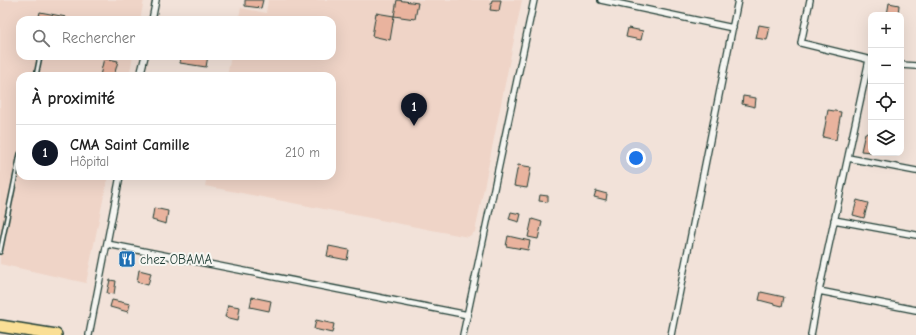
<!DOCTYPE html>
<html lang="fr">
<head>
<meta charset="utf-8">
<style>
  :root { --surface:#fff; --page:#f6f6f6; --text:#222; --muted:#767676; --line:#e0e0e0; --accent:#111827 }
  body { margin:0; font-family:"Comic Neue",sans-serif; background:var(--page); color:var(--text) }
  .controls { position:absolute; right:12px; top:12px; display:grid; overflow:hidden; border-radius:8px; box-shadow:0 4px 16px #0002 }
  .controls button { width:36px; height:36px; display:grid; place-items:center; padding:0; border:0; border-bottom:1px solid var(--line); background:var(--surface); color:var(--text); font:20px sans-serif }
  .you { position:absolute; left:636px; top:158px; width:14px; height:14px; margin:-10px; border:3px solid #fff; border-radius:50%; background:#1a73e8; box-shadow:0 0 0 6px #1a73e833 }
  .badge { display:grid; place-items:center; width:26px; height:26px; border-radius:50%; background:var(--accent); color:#fff; font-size:13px; font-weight:700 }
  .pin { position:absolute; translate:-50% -33px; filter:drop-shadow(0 1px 2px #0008) }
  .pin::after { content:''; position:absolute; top:21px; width:14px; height:12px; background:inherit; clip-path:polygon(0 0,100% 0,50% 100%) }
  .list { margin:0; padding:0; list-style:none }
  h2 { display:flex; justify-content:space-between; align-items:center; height:52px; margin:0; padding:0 16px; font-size:17px }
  h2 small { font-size:13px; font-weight:400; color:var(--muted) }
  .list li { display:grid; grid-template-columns:26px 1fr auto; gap:12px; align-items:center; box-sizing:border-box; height:56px; padding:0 16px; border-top:1px solid var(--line) }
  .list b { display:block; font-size:15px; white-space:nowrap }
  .list p { margin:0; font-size:13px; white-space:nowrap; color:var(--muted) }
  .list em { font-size:13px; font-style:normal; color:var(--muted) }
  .icon { flex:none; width:22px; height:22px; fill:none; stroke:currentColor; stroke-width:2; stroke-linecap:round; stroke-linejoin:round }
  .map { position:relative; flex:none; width:916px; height:335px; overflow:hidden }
  .search { position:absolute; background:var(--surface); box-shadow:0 4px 16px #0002; left:16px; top:16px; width:320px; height:44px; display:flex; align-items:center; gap:10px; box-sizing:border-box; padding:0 14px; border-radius:12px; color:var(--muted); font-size:15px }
  .panel { position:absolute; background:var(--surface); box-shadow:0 4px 16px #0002; left:16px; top:72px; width:320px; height:108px; border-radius:12px }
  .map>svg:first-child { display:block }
</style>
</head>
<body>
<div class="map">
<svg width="916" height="335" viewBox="0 0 916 335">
  <rect width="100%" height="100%" fill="#f2e2d9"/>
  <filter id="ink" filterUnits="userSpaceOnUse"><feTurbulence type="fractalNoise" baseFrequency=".025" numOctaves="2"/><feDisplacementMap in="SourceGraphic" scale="8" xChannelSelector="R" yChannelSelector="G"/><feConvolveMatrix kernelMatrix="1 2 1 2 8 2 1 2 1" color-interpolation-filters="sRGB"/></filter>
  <g filter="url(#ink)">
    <path fill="#efd4c7" d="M 0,0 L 144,0 L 140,20 L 20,20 L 20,56 L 133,56 L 129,76 L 20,76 L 20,176 L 108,176 L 86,283 L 0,264 Z
      M 268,0 L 522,0 L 475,232 L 468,237 L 205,186 L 207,176 L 332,176 L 332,76 L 227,76 L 231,56 L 332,56 L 332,20 L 238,20 L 241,8 L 266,13 Z"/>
    <path fill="#e9b39e" stroke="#1f3d34" d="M 245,0 L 263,0 L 261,8 L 245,6 Z
      M 397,0 L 418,3 L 415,19 L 394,16 Z
      M 492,0 L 501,0 L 499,11 L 490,10 Z
      M 889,3 L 899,5 L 898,15 L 887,15 Z
      M 40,12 L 66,17 L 65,20 L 38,20 Z
      M 376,13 L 394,16 L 390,40 L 372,36 Z
      M 759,25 L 770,27 L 767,40 L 756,38 Z
      M 628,28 L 643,31 L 641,40 L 626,37 Z
      M 181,56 L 208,56 L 206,67 L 180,63 Z
      M 104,58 L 118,61 L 114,76 L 100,76 Z
      M 743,96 L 756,98 L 755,107 L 742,104 Z
      M 828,110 L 841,112 L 836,140 L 823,137 Z
      M 865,133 L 871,134 L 871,152 L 861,151 Z
      M 518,165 L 531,167 L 527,188 L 514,186 Z
      M 596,191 L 607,194 L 606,200 L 594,197 Z
      M 540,195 L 548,196 L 548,202 L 539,201 Z
      M 857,200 L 868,203 L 864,218 L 853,215 Z
      M 154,208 L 168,211 L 166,224 L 152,220 Z
      M 511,212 L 521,214 L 519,222 L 509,219 Z
      M 532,219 L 542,222 L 538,239 L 528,237 Z
      M 508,236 L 530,241 L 528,250 L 506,246 Z
      M 329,246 L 349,250 L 347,260 L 327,256 Z
      M 139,270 L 151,273 L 148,285 L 137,282 Z
      M 110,280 L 116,281 L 114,294 L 107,293 Z
      M 761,292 L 784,297 L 782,306 L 759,300 Z
      M 252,297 L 271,301 L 269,311 L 250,307 Z
      M 112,300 L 130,304 L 128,312 L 110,307 Z
      M 228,305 L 240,307 L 238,320 L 225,317 Z
      M 316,320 L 334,324 L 332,333 L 314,329 Z"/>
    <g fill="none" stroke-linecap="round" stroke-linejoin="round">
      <defs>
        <path id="lane" d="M 36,76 L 40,56
          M 0,252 L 20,154"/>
        <path id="street" d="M 601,0 L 733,28
          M 810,0 L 801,43 L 871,60
          M 152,20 L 156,0
          M 901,65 L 916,66
          M 140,76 L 145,56
          M 848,158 L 916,171
          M 834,220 L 916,235
          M 107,244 L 468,315
          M 819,291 L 916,310
          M 89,335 L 120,176
          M 463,335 L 534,0
          M 671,335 L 738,0
          M 811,335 L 819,291 L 869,60"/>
        <path id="highway" d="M 0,326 L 56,335"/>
      </defs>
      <use href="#lane" stroke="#1f3d34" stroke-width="6"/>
      <use href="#street" stroke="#1f3d34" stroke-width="8"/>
      <use href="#highway" stroke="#1f3d34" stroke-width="14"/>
      <use href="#lane" stroke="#f6f6f2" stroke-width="3"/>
      <use href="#street" stroke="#f6f6f2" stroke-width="5.5"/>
      <use href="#highway" stroke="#fadf96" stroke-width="11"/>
    </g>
  </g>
  <defs>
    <symbol id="restaurant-square" viewBox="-11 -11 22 22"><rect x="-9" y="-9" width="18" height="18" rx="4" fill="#1f6fb2" stroke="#f6f6f2"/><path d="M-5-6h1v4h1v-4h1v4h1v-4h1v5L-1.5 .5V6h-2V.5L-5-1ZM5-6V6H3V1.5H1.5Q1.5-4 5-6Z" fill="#fff"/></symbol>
  </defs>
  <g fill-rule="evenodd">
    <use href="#restaurant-square" x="117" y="249" width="20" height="20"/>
  </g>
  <g text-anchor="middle" stroke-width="4" stroke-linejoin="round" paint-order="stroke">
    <g font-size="13" fill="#1f3d34" stroke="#f6f6f2" text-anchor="start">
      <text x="140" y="264">chez OBAMA</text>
    </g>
  </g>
</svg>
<div class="controls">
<button>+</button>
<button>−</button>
<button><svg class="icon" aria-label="locate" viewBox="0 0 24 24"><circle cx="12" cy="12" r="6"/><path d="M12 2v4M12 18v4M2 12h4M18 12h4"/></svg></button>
<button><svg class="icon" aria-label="layers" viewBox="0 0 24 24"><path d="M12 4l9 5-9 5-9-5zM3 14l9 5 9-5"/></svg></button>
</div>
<div class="you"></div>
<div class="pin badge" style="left:414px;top:126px">1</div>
<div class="search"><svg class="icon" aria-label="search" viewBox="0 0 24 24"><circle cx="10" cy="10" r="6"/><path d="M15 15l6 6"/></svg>Rechercher</div>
<section class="panel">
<h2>À proximité<small></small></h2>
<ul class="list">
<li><span class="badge">1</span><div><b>CMA Saint Camille</b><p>Hôpital</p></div><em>210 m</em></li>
</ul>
</section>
</div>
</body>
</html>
